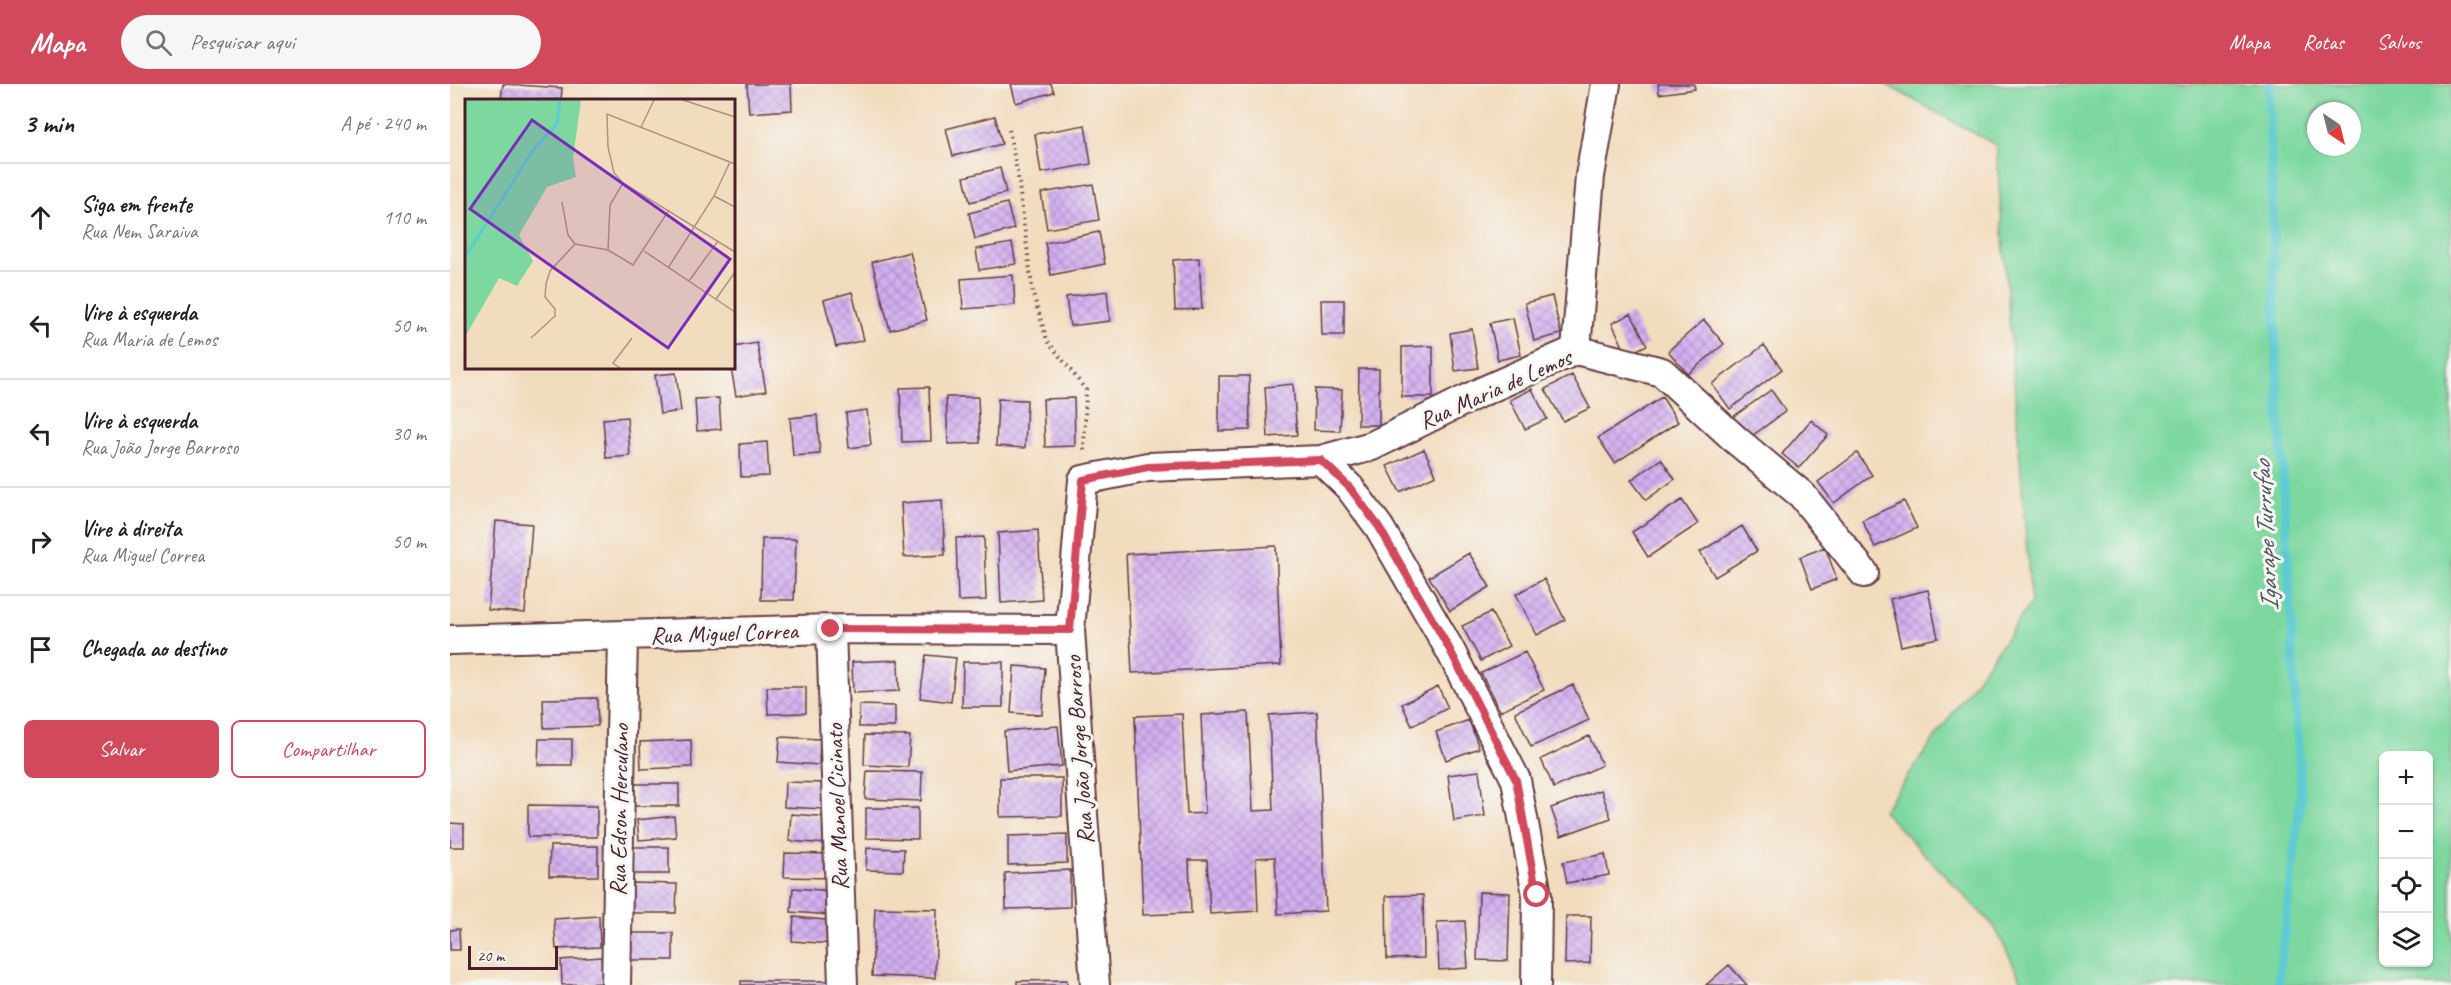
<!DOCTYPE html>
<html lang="pt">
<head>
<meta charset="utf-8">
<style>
  :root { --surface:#fff; --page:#f6f6f6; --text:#202124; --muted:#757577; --line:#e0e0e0; --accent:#d1495b }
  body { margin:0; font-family:Caveat,sans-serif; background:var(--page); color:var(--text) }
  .controls { position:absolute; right:18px; bottom:18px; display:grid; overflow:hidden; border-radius:9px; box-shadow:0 2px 4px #0004 }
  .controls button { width:54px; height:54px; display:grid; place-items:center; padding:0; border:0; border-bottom:2px solid var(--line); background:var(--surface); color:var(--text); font:30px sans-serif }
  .compass { position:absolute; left:1857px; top:18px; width:54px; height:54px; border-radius:50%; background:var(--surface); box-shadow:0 2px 4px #0004; rotate:145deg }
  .scale { position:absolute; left:18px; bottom:15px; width:90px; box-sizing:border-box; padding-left:6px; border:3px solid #4a1f2b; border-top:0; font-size:16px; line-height:21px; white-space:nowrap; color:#4a1f2b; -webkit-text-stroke:4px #f6f6f2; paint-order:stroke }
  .stop { position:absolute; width:18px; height:18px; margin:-14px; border:4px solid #d1495b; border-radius:50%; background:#fff }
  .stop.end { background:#d1495b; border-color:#fff; box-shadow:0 2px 6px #0008 }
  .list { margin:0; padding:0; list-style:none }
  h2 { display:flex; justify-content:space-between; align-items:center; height:78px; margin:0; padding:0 24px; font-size:26px }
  h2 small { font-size:20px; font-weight:400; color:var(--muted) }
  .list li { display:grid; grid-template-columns:39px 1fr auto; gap:18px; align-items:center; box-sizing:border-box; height:108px; padding:0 24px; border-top:2px solid var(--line) }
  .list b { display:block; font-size:22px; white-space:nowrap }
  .list p { margin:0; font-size:20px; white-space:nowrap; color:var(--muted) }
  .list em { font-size:20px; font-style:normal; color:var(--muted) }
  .actions { display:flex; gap:12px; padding:18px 24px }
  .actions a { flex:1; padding:14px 0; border:2px solid var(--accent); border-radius:9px; text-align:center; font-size:21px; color:var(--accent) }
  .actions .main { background:var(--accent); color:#fff }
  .icon { flex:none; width:33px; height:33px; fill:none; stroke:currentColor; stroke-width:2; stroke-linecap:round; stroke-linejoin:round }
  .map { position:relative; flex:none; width:2001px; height:901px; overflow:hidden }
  header { display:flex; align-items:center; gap:36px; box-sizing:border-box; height:84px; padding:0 30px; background:var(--accent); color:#fff }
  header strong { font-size:28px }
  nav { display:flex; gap:33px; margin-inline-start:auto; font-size:21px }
  .search { width:420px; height:54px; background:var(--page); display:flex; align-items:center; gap:15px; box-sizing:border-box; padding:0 21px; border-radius:33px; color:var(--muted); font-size:22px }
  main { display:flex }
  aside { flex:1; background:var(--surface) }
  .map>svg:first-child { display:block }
</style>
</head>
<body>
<header>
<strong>Mapa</strong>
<div class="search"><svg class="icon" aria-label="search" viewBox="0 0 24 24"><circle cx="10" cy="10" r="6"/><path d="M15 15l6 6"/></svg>Pesquisar aqui</div>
<nav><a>Mapa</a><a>Rotas</a><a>Salvos</a></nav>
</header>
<main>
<aside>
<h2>3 min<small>A pé · 240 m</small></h2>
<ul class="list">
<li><svg class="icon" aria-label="ahead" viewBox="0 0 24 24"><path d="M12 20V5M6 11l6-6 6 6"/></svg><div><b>Siga em frente</b><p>Rua Nem Saraiva</p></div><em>110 m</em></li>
<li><svg class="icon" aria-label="left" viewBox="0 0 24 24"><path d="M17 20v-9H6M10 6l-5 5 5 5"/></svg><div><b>Vire à esquerda</b><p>Rua Maria de Lemos</p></div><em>50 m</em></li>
<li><svg class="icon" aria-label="left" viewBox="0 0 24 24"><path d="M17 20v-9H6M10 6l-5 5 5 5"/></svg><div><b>Vire à esquerda</b><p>Rua João Jorge Barroso</p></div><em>30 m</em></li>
<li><svg class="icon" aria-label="right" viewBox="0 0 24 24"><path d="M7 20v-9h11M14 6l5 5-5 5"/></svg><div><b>Vire à direita</b><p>Rua Miguel Correa</p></div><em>50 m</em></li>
<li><svg class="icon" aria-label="arrive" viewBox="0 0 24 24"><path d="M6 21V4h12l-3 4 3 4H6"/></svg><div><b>Chegada ao destino</b></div></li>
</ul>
<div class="actions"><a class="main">Salvar</a><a>Compartilhar</a></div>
</aside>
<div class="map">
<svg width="2001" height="901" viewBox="0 0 2001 901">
  <defs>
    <pattern id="building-cross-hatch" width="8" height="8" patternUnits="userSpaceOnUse" patternTransform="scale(1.5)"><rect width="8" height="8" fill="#d3b0f1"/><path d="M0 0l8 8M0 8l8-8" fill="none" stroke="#ad8fc3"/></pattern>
  </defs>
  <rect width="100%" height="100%" fill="#f6f6f2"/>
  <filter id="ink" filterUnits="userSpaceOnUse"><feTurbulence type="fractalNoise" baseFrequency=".0167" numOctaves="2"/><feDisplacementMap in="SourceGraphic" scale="12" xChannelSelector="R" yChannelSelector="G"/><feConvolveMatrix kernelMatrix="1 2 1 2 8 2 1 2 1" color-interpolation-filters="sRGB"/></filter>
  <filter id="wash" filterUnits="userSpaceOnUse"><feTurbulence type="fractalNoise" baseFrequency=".008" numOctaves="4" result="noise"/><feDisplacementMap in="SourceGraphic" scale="24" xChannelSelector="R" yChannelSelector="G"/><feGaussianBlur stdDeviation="1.35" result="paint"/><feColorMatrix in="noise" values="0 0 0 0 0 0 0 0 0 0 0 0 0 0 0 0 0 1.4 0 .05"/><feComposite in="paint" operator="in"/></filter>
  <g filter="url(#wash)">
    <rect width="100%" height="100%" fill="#f2dcbe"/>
    <path fill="#7dd89f" stroke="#647c65" stroke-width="1.5" fill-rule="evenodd" d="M 1435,0 L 2001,0 L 2001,901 L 1574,901 L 1544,842 L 1433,727 L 1581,519 L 1546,61 ZM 1866,27 L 1902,27 L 1902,63 L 1866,63 ZM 1934,672 L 1978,672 L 1978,878 L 1934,878 Z"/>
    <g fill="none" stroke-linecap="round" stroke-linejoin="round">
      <path stroke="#5dcbd1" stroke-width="9" d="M 1819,0 L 1826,261 L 1851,712 L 1828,901"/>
    </g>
    <g id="blocks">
      <path fill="url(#building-cross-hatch)" d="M 53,0 L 112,4 L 111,16 L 51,16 Z
        M 297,0 L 341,0 L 342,26 L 299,29 Z
        M 561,0 L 601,0 L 604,8 L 566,19 Z
        M 1208,0 L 1244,0 L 1245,5 L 1209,10 Z
        M 545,32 L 552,60 L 503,72 L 496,45 Z
        M 635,41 L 641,80 L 591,89 L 585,50 Z
        M 550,84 L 556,109 L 520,118 L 514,93 Z
        M 643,100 L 649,136 L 597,145 L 591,109 Z
        M 557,119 L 564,145 L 525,155 L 519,129 Z
        M 649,148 L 655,180 L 601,191 L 595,159 Z
        M 562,159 L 566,180 L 529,186 L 526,165 Z
        M 460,168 L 477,236 L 440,246 L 422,178 Z
        M 749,174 L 752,225 L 725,226 L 723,176 Z
        M 563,191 L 565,221 L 513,225 L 511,195 Z
        M 657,207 L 660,237 L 620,242 L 616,213 Z
        M 402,208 L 414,256 L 386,263 L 374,216 Z
        M 1102,212 L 1111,250 L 1084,257 L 1075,219 Z
        M 871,216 L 894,216 L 894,251 L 872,251 Z
        M 1181,230 L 1197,261 L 1177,271 L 1162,239 Z
        M 1063,234 L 1071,271 L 1048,276 L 1040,239 Z
        M 1254,236 L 1274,260 L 1238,290 L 1218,267 Z
        M 1022,245 L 1028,284 L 1005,287 L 1000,249 Z
        M 307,259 L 316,307 L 286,312 L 281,284 L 284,284 L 284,263 Z
        M 1314,261 L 1332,285 L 1280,325 L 1262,300 Z
        M 983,262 L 983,313 L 952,313 L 952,263 Z
        M 909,285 L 929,285 L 929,341 L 908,341 Z
        M 226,289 L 231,327 L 210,330 L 205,291 Z
        M 1122,291 L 1140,324 L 1113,337 L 1095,305 Z
        M 769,292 L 799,292 L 800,346 L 769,347 Z
        M 843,300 L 847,351 L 818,353 L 815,303 Z
        M 479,303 L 481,357 L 452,358 L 450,304 Z
        M 865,305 L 892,306 L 890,347 L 864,346 Z
        M 1082,305 L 1097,335 L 1075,345 L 1060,316 Z
        M 1321,306 L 1336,327 L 1299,354 L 1283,333 Z
        M 496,313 L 528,313 L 530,359 L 498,360 Z
        M 1212,313 L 1228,338 L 1165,379 L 1148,354 Z
        M 269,314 L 271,345 L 247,347 L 245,315 Z
        M 624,314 L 625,362 L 595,363 L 593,315 Z
        M 548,315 L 577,316 L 575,364 L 546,362 Z
        M 417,326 L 421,361 L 399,364 L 396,329 Z
        M 367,331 L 370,370 L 343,372 L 340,334 Z
        M 177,333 L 180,372 L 156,374 L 153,335 Z
        M 1361,336 L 1378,351 L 1349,384 L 1332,370 Z
        M 317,358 L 319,392 L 291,393 L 290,360 Z
        M 974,365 L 986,391 L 950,408 L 937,382 Z
        M 1407,369 L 1422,391 L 1384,419 L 1368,398 Z
        M 1211,375 L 1225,395 L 1196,416 L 1181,396 Z
        M 492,416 L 495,471 L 454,473 L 451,419 Z
        M 1232,416 L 1248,440 L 1198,473 L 1182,448 Z
        M 1454,417 L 1467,444 L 1425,463 L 1412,436 Z
        M 46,437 L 82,440 L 75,529 L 38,526 Z
        M 1292,442 L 1307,467 L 1265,493 L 1250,468 Z
        M 588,446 L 592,516 L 551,519 L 548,449 Z
        M 534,453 L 536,516 L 508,517 L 506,454 Z
        M 312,455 L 346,455 L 344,516 L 311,516 Z
        M 826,462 L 831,581 L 682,589 L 676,470 Z
        M 1375,463 L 1387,495 L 1362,505 L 1350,473 Z
        M 1019,469 L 1040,503 L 1000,527 L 979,493 Z
        M 1094,495 L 1115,536 L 1087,551 L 1066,510 Z
        M 1478,506 L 1488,554 L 1451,562 L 1440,515 Z
        M 1041,528 L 1059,562 L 1031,577 L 1012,542 Z
        M 1075,568 L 1094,606 L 1050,627 L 1031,589 Z
        M 476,571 L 506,574 L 501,618 L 470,614 Z
        M 448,576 L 449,607 L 403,609 L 402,578 Z
        M 513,578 L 553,578 L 553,623 L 512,623 Z
        M 564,582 L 595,584 L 592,631 L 561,629 Z
        M 1123,601 L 1139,636 L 1081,663 L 1065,628 Z
        M 988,602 L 998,624 L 962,642 L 952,620 Z
        M 317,603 L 356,603 L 356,629 L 318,630 Z
        M 147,614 L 148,642 L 94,644 L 93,615 Z
        M 409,621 L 445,622 L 445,643 L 409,643 Z
        M 798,628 L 803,727 L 823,726 L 819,631 L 867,628 L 876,827 L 828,830 L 825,773 L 806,774 L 808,827 L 760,830 L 757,776 L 739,776 L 741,829 L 693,831 L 685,632 L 732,630 L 737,730 L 755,729 L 751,631 Z
        M 1019,636 L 1029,664 L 996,676 L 986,648 Z
        M 608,642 L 612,682 L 557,687 L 554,647 Z
        M 415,651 L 460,652 L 458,683 L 414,681 Z
        M 1139,652 L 1152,681 L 1104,704 L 1091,675 Z
        M 330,653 L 370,655 L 369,681 L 328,678 Z
        M 89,655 L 122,655 L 122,681 L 88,681 Z
        M 241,656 L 242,683 L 191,685 L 190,658 Z
        M 417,687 L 472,688 L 471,717 L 415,715 Z
        M 1029,687 L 1035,732 L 1004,737 L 998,691 Z
        M 550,694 L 612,694 L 612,732 L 550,733 Z
        M 335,698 L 376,699 L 375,725 L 334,723 Z
        M 185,700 L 229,700 L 229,722 L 184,722 Z
        M 1151,706 L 1161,734 L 1111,752 L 1101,724 Z
        M 78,721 L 147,722 L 147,753 L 78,753 Z
        M 416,724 L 468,724 L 468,755 L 416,754 Z
        M 341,730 L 379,733 L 377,760 L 339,757 Z
        M 224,732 L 226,753 L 189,756 L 187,736 Z
        M 0,739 L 14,740 L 14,763 L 0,763 Z
        M 617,750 L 617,779 L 558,781 L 558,752 Z
        M 100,762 L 148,762 L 148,792 L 99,792 Z
        M 183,763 L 219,763 L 219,790 L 182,790 Z
        M 417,764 L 454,765 L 453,787 L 416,786 Z
        M 335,769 L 382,770 L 381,794 L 334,793 Z
        M 1155,770 L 1159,791 L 1117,799 L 1113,778 Z
        M 620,786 L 620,823 L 556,825 L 555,789 Z
        M 181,799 L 227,800 L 226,829 L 180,829 Z
        M 343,804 L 383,807 L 381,831 L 341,828 Z
        M 1029,808 L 1060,809 L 1058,877 L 1027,876 Z
        M 973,811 L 974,874 L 937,875 L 936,812 Z
        M 425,824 L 487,825 L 485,894 L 422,892 Z
        M 149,832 L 150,863 L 106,865 L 104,835 Z
        M 1116,832 L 1141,832 L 1140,879 L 1115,880 Z
        M 344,833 L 385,837 L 383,860 L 342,857 Z
        M 1015,837 L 1018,884 L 989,886 L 987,838 Z
        M 9,845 L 10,866 L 0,866 L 0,846 Z
        M 175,849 L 223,849 L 223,876 L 175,876 Z
        M 151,873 L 153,899 L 112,901 L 111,876 Z
        M 1279,881 L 1297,901 L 1256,901 Z
        M 617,896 L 617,901 L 567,901 L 567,897 Z
        M 291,897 L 378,897 L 378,901 L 291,901 Z"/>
    </g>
  </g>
  <g filter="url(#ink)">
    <use href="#blocks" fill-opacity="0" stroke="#633b41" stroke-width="1.5"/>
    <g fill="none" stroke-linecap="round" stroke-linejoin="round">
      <defs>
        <path id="minor" d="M 1126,266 L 1140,92 L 1156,0
          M 871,376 L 900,404 L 929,443 L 1000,566 L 1066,696 L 1087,811 L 1086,901
          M 381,545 L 393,901
          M 0,556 L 381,545 L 620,546
          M 166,901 L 173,552
          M 645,901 L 620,546 L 633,396 L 698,383 L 871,376 L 922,362 L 1031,308 L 1126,266 L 1212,288 L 1286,356 L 1352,411 L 1414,489"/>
      </defs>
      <use href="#minor" stroke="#633b41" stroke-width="32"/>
      <path stroke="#633b41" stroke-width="4" stroke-dasharray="1.5 4.5" stroke-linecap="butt" d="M 559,46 L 568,93 L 583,210 L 597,256 L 636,306 L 634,367"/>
      <use href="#minor" stroke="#fff" stroke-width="28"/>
    </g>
  </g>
  <g fill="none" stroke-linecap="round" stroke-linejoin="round" filter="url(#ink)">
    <path stroke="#d1495b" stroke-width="8" d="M 381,545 L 620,546 L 633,396 L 698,383 L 871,376 L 900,404 L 929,443 L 1000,566 L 1066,696 L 1087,811"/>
  </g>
  <g text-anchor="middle" stroke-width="6" stroke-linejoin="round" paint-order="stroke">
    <g font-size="24" fill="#4a1f2b" stroke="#f6f6f2">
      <text transform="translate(1045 305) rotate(-24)" y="8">Rua Maria de Lemos</text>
      <text transform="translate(274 549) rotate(-2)" y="8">Rua Miguel Correa</text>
      <text transform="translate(629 666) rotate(-94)" y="8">Rua João Jorge Barroso</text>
      <text transform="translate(387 723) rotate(-92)" y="8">Rua Manoel Cicinato</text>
      <text transform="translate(169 726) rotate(-89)" y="8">Rua Edson Herculano</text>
    </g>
    <g font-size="26" font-style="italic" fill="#50535d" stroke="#f6f6f2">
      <text transform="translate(1815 452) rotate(-93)" y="9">Igarape Turrufao</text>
    </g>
  </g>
  <g transform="translate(15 15)">
    <rect width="270" height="270" fill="#f2dcbe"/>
    <path d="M 0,1 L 116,1 L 108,59 L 111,78 L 82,88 L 54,136 L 68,162 L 52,187 L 34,179 L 0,238 Z" fill="#7dd89f"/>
    <path fill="none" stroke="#5dcbd1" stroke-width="3" d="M 0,158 L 69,50 L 92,25 L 95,1"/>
    <path fill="none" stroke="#af9083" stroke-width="1.5" d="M 218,1 L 270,18M 176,28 L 189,1M 270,65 L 142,15 L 143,48 L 149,74 L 158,84 L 270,153M 249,97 L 270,108M 97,103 L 103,136 L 110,145 L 143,151 L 168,166 L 204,111M 143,151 L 145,106 L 158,84M 179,152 L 270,213M 203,169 L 249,97 L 265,63M 224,182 L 253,142M 251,200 L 270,173M 66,239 L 90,217 L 90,210 L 80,198 L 81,185 L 85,172 L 110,145M 155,269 L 148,264 L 167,239"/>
    <path fill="#7b2cbf" fill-opacity="0.15" stroke="#7b2cbf" stroke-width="3" d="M 67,21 L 265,160 L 203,249 L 5,110 Z"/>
    <rect width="270" height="270" fill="none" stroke="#4a1f2b" stroke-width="3"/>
  </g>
</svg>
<div class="controls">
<button>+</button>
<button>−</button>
<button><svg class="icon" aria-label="locate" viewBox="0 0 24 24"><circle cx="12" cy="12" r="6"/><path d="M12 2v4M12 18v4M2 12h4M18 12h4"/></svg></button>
<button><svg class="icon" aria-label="layers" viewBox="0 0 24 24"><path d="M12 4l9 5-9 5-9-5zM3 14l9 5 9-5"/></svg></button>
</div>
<svg class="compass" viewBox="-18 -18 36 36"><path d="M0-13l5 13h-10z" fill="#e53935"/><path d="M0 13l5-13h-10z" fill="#757577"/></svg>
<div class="scale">20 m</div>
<div class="stop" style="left:1087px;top:811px"></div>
<div class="stop end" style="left:381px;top:545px"></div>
</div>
</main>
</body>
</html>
